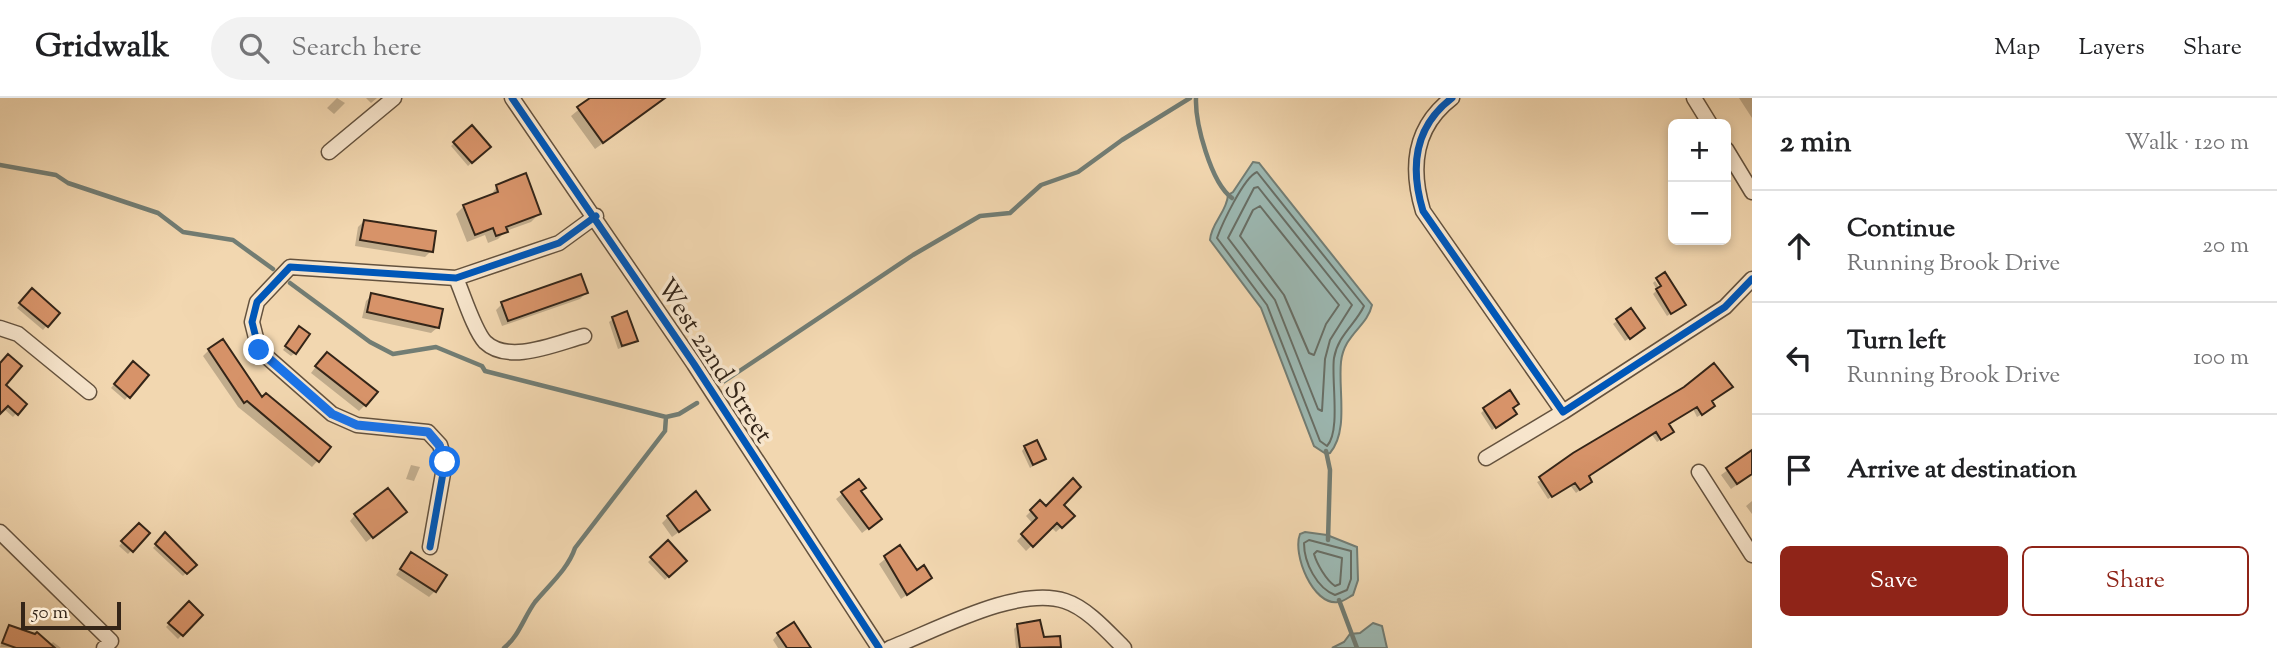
<!DOCTYPE html>
<html lang="en">
<head>
<meta charset="utf-8">
<style>
  :root { --surface:#fff; --page:#f2f2f2; --text:#202124; --muted:#757577; --line:#e0e0e0; --accent:#8f2418 }
  body { margin:0; font-family:"Sorts Mill Goudy",serif; background:var(--page); color:var(--text) }
  .controls { position:absolute; right:21px; top:21px; display:grid; overflow:hidden; border-radius:10px; box-shadow:0 4px 10px #0003 }
  .controls button { width:63px; height:63px; display:grid; place-items:center; padding:0; border:0; border-bottom:2px solid var(--line); background:var(--surface); color:var(--text); font:35px sans-serif }
  .scale { position:absolute; left:21px; bottom:18px; width:100px; box-sizing:border-box; padding-left:7px; border:4px solid #342518; border-top:0; font-size:19px; line-height:24px; white-space:nowrap; color:#342518; -webkit-text-stroke:5px #f7e5cc; paint-order:stroke }
  .stop { position:absolute; width:21px; height:21px; margin:-16px; border:5px solid #1a73e8; border-radius:50%; background:#fff }
  .stop.end { background:#1a73e8; border-color:#fff; box-shadow:0 2px 7px #0008 }
  .list { margin:0; padding:0; list-style:none }
  h2 { display:flex; justify-content:space-between; align-items:center; height:91px; margin:0; padding:0 28px; font-size:30px }
  h2 small { font-size:23px; font-weight:400; color:var(--muted) }
  .list li { display:grid; grid-template-columns:46px 1fr auto; gap:21px; align-items:center; box-sizing:border-box; height:112px; padding:0 28px; border-top:2px solid var(--line) }
  .list b { display:block; font-size:26px; white-space:nowrap }
  .list p { margin:0; font-size:23px; white-space:nowrap; color:var(--muted) }
  .list em { font-size:23px; font-style:normal; color:var(--muted) }
  .actions { display:flex; gap:14px; padding:21px 28px }
  .actions a { flex:1; padding:16px 0; border:2px solid var(--accent); border-radius:10px; text-align:center; font-size:24px; color:var(--accent) }
  .actions .main { background:var(--accent); color:#fff }
  .icon { flex:none; width:38px; height:38px; fill:none; stroke:currentColor; stroke-width:2; stroke-linecap:round; stroke-linejoin:round }
  .map { position:relative; flex:none; width:1752px; height:550px; overflow:hidden }
  header { display:flex; align-items:center; gap:42px; box-sizing:border-box; height:98px; padding:0 35px; background:var(--surface); border-bottom:2px solid var(--line) }
  header strong { font-size:33px }
  nav { display:flex; gap:38px; margin-inline-start:auto; font-size:24px }
  .search { width:490px; height:63px; background:var(--page); display:flex; align-items:center; gap:18px; box-sizing:border-box; padding:0 24px; border-radius:38px; color:var(--muted); font-size:26px }
  main { display:flex }
  aside { flex:1; background:var(--surface) }
  .map>svg:first-child { display:block }
</style>
</head>
<body>
<header>
<strong>Gridwalk</strong>
<div class="search"><svg class="icon" aria-label="search" viewBox="0 0 24 24"><circle cx="10" cy="10" r="6"/><path d="M15 15l6 6"/></svg>Search here</div>
<nav><a>Map</a><a>Layers</a><a>Share</a></nav>
</header>
<main>
<div class="map">
<svg width="1752" height="550" viewBox="0 0 1752 550">
  <rect width="100%" height="100%" fill="#f2d7b0"/>
  <filter id="stains"><feTurbulence type="fractalNoise" baseFrequency=".00286" numOctaves="4"/><feColorMatrix values="0 0 0 0 .2 0 0 0 0 .09 0 0 0 0 .02 0 0 0 .5 -.17"/></filter>
  <radialGradient id="worn" r=".72"><stop offset=".6" stop-color="#630" stop-opacity="0"/><stop offset="1" stop-color="#630" stop-opacity=".3"/></radialGradient>
  <path fill="#9cb8b2" stroke="#727d74" stroke-width="2" d="M 1253,64 L 1259,65 L 1372,207 C 1367,229 1344,236 1341,264 C 1338,291 1349,333 1330,355 L 1326,356 L 1314,348 L 1261,210 L 1210,142 C 1211,125 1227,114 1228,97 L 1233,94 Z
    M 1305,434 L 1327,437 L 1357,449 L 1358,482 L 1353,497 C 1349,499 1343,504 1338,504 C 1313,508 1292,456 1300,436 Z
    M 1373,525 L 1382,528 L 1387,550 L 1332,550 L 1344,544 L 1350,536 L 1360,535 Z"/>
  <path fill="#0003" d="M 337,0 L 345,5 L 334,16 L 327,10 Z
    M 366,0 L 377,0 L 371,5 Z
    M 593,0 L 666,0 L 595,51 L 571,18 Z
    M 1739,0 L 1752,0 L 1752,20 Z
    M 471,30 L 489,49 L 468,68 L 451,48 Z
    M 497,88 L 539,116 L 531,124 L 506,133 L 498,141 L 488,145 L 485,137 L 467,144 L 456,116 L 464,108 L 490,99 Z
    M 364,123 L 431,153 L 425,159 L 355,148 L 358,129 Z
    M 1655,183 L 1664,197 L 1680,210 L 1667,218 L 1653,196 L 1657,192 L 1653,185 Z
    M 32,193 L 58,215 L 43,232 L 17,210 Z
    M 586,195 L 580,201 L 502,228 L 496,212 L 502,206 Z
    M 372,197 L 437,230 L 431,235 L 362,220 L 366,203 Z
    M 1630,213 L 1639,234 L 1625,243 L 1613,226 Z
    M 613,221 L 636,242 L 632,246 L 618,251 L 609,224 Z
    M 296,234 L 295,255 L 291,258 L 283,252 Z
    M 209,252 L 262,302 L 329,350 L 312,369 L 238,309 L 203,258 Z
    M 321,262 L 365,307 L 359,313 L 311,275 Z
    M 0,267 L 4,288 L 25,306 L 13,319 L 3,310 L 0,313 Z
    M 129,269 L 128,298 L 125,302 L 111,290 Z
    M 1727,293 L 1710,304 L 1709,312 L 1697,319 L 1693,311 L 1667,327 L 1668,337 L 1657,344 L 1652,337 L 1587,379 L 1587,387 L 1576,395 L 1570,387 L 1548,401 L 1537,384 Z
    M 1511,311 L 1511,319 L 1492,332 L 1481,315 L 1484,312 Z
    M 1025,349 L 1044,361 L 1030,370 L 1022,353 Z
    M 1752,354 L 1752,376 L 1731,391 L 1721,377 Z
    M 411,367 L 420,369 L 414,383 L 406,381 Z
    M 858,383 L 860,394 L 874,426 L 862,435 L 836,401 Z
    M 1752,403 L 1752,416 L 1746,408 Z
    M 1040,404 L 1046,411 L 1062,407 L 1073,418 L 1056,434 L 1051,429 L 1026,453 L 1017,443 L 1033,426 L 1026,418 Z
    M 355,417 L 399,419 L 366,444 L 350,423 Z
    M 701,418 L 672,439 L 662,425 L 668,419 Z
    M 139,427 L 147,436 L 128,456 L 119,448 Z
    M 165,437 L 194,467 L 183,478 L 153,450 Z
    M 668,445 L 685,463 L 665,482 L 648,464 Z
    M 900,449 L 924,485 L 901,501 L 879,466 Z
    M 411,456 L 435,493 L 429,499 L 396,477 Z
    M 189,506 L 201,517 L 178,541 L 166,529 Z
    M 1018,527 L 1042,541 L 1059,548 L 1016,550 L 1014,531 Z
    M 9,529 L 35,538 L 50,547 L 53,544 L 61,550 L 0,549 Z
    M 778,536 L 808,550 L 778,550 L 773,542 Z"/>
  <g fill="none" stroke-linecap="round" stroke-linejoin="round">
    <path stroke="#686e65" stroke-width="2" d="M 1257,74 L 1364,208 C 1355,227 1338,237 1334,260 C 1331,281 1341,333 1327,348 L 1320,343 L 1267,207 L 1217,140 C 1222,126 1244,79 1257,74 Z
      M 1258,89 L 1352,207 L 1330,242 L 1325,261 L 1322,313 L 1318,311 L 1275,202 L 1228,140 L 1254,90 Z
      M 1260,108 L 1339,207 L 1326,226 L 1314,257 L 1309,255 L 1284,197 L 1240,138 L 1253,112 Z
      M 1309,442 L 1351,453 L 1351,481 L 1347,492 L 1335,497 C 1317,490 1304,465 1304,445 Z
      M 1317,453 L 1342,460 L 1340,486 L 1335,488 C 1326,482 1317,466 1314,456 Z"/>
    <path stroke="#727d74" stroke-width="4.5" d="M 1196,0 C 1195,25 1211,85 1232,100
      M 0,67 L 56,77 L 68,85 L 158,115 L 183,134 L 233,142 L 273,171
      M 290,185 L 370,244 L 393,256 L 436,249 L 482,268 L 485,273 L 666,319 L 679,316 L 697,305
      M 720,286 L 913,157 L 980,118 L 1010,115 L 1041,87 L 1078,74 L 1122,42 L 1190,0
      M 1326,353 L 1330,372 L 1328,442
      M 1339,502 L 1357,550
      M 504,550 C 519,538 524,519 535,504 C 549,487 568,471 575,450 L 665,333 L 666,319"/>
  </g>
  <path fill="#d79369" stroke="#342518" stroke-width="2" d="M 590,0 L 665,0 L 603,45 L 577,9 Z
    M 472,27 L 491,49 L 472,65 L 453,44 Z
    M 526,75 L 541,116 L 506,129 L 508,134 L 496,138 L 493,130 L 475,137 L 463,107 L 498,94 L 496,87 Z
    M 364,122 L 436,133 L 433,154 L 360,142 Z
    M 1665,174 L 1686,207 L 1671,216 L 1656,191 L 1661,188 L 1656,180 Z
    M 581,176 L 588,195 L 508,223 L 501,204 Z
    M 32,190 L 60,215 L 48,229 L 19,205 Z
    M 371,195 L 443,211 L 439,230 L 367,214 Z
    M 1631,210 L 1645,230 L 1630,241 L 1616,221 Z
    M 627,213 L 638,243 L 622,248 L 612,219 Z
    M 299,228 L 310,236 L 296,256 L 285,248 Z
    M 223,241 L 262,299 L 266,295 L 331,349 L 319,364 L 247,303 L 244,305 L 208,251 Z
    M 327,254 L 378,294 L 366,308 L 315,268 Z
    M 8,256 L 22,268 L 6,287 L 27,306 L 18,317 L 8,308 L 0,316 L 0,265 Z
    M 133,263 L 149,277 L 130,300 L 114,286 Z
    M 1714,265 L 1733,289 L 1712,303 L 1715,308 L 1702,317 L 1697,309 L 1669,326 L 1674,334 L 1661,342 L 1656,334 L 1589,378 L 1592,384 L 1580,392 L 1575,385 L 1552,399 L 1539,379 L 1573,355 L 1684,289 Z
    M 1510,292 L 1519,306 L 1513,310 L 1517,316 L 1496,330 L 1483,310 Z
    M 1037,342 L 1046,361 L 1033,367 L 1024,348 Z
    M 1752,352 L 1752,376 L 1737,386 L 1726,370 Z
    M 1073,380 L 1081,389 L 1064,407 L 1075,418 L 1062,430 L 1057,425 L 1033,449 L 1021,436 L 1037,420 L 1030,412 L 1040,402 L 1046,408 Z
    M 859,381 L 866,390 L 861,393 L 882,421 L 869,431 L 841,394 Z
    M 388,390 L 407,414 L 373,440 L 354,416 Z
    M 696,393 L 710,412 L 679,434 L 667,418 Z
    M 139,425 L 150,435 L 133,454 L 121,443 Z
    M 165,434 L 197,467 L 187,476 L 155,446 Z
    M 668,442 L 687,463 L 669,479 L 650,459 Z
    M 900,447 L 917,472 L 924,467 L 932,480 L 907,497 L 884,458 Z
    M 411,454 L 447,477 L 436,494 L 400,471 Z
    M 189,503 L 203,517 L 183,538 L 168,525 Z
    M 1040,522 L 1044,539 L 1060,538 L 1061,549 L 1020,550 L 1017,526 Z
    M 794,524 L 811,550 L 787,550 L 777,535 Z
    M 9,527 L 35,536 L 37,534 L 55,550 L 16,550 L 2,545 Z"/>
  <g fill="none" stroke-linecap="round" stroke-linejoin="round">
    <defs>
      <path id="minor" d="M 512,0 L 694,266 L 879,550
        M 1452,0 C 1414,29 1410,70 1423,113 L 1563,314 L 1725,209 L 1752,181
        M 1694,0 L 1710,26
        M 1726,51 L 1752,94
        M 329,54 L 394,0
        M 456,180 C 463,196 474,232 485,244 C 509,267 557,245 584,238
        M 0,230 L 18,236 L 89,294
        M 1486,360 L 1563,314
        M 1699,374 L 1752,457
        M 0,434 L 111,543 L 104,550
        M 430,449 L 445,364 L 440,347 L 428,334 L 357,327 L 332,316 L 259,252 L 252,224 L 257,204 L 290,169 L 456,180 L 559,145 L 596,118
        M 890,550 C 935,533 1018,487 1065,503 C 1087,510 1108,534 1124,550"/>
    </defs>
    <use href="#minor" stroke="#64523e" stroke-width="17"/>
    <use href="#minor" stroke="#f7e5cc" stroke-width="14"/>
    <defs>
      <path id="cycleway" d="M 512,0 L 694,266 L 879,550
        M 1452,0 C 1414,29 1410,70 1423,113 L 1563,314 L 1725,209 L 1752,181
        M 430,449 L 445,364 L 440,347 L 428,334 L 357,327 L 332,316 L 259,252 L 252,224 L 257,204 L 290,169 L 456,180 L 559,145 L 596,118"/>
    </defs>
    <use href="#cycleway" stroke="#f7e5cc" stroke-width="11"/>
    <use href="#cycleway" stroke="#0057b8" stroke-width="7"/>
  </g>
  <g fill="none" stroke-linecap="round" stroke-linejoin="round">
    <path stroke="#1a73e8" stroke-width="9" d="M 259,252 L 332,316 L 357,327 L 428,334 L 439,347 L 445,364"/>
  </g>
  <g text-anchor="middle" stroke-width="7" stroke-linejoin="round" paint-order="stroke">
    <g font-size="26" fill="#342518" stroke="#f7e5cc">
      <text transform="translate(716 262) rotate(57)" y="9">West 22nd Street</text>
    </g>
  </g>
  <rect width="100%" height="100%" filter="url(#stains)"/>
  <rect width="100%" height="100%" fill="url(#worn)"/>
</svg>
<div class="controls">
<button>+</button>
<button>−</button>
</div>
<div class="scale">50 m</div>
<div class="stop" style="left:445px;top:364px"></div>
<div class="stop end" style="left:259px;top:252px"></div>
</div>
<aside>
<h2>2 min<small>Walk · 120 m</small></h2>
<ul class="list">
<li><svg class="icon" aria-label="ahead" viewBox="0 0 24 24"><path d="M12 20V5M6 11l6-6 6 6"/></svg><div><b>Continue</b><p>Running Brook Drive</p></div><em>20 m</em></li>
<li><svg class="icon" aria-label="left" viewBox="0 0 24 24"><path d="M17 20v-9H6M10 6l-5 5 5 5"/></svg><div><b>Turn left</b><p>Running Brook Drive</p></div><em>100 m</em></li>
<li><svg class="icon" aria-label="arrive" viewBox="0 0 24 24"><path d="M6 21V4h12l-3 4 3 4H6"/></svg><div><b>Arrive at destination</b></div></li>
</ul>
<div class="actions"><a class="main">Save</a><a>Share</a></div>
</aside>
</main>
</body>
</html>
